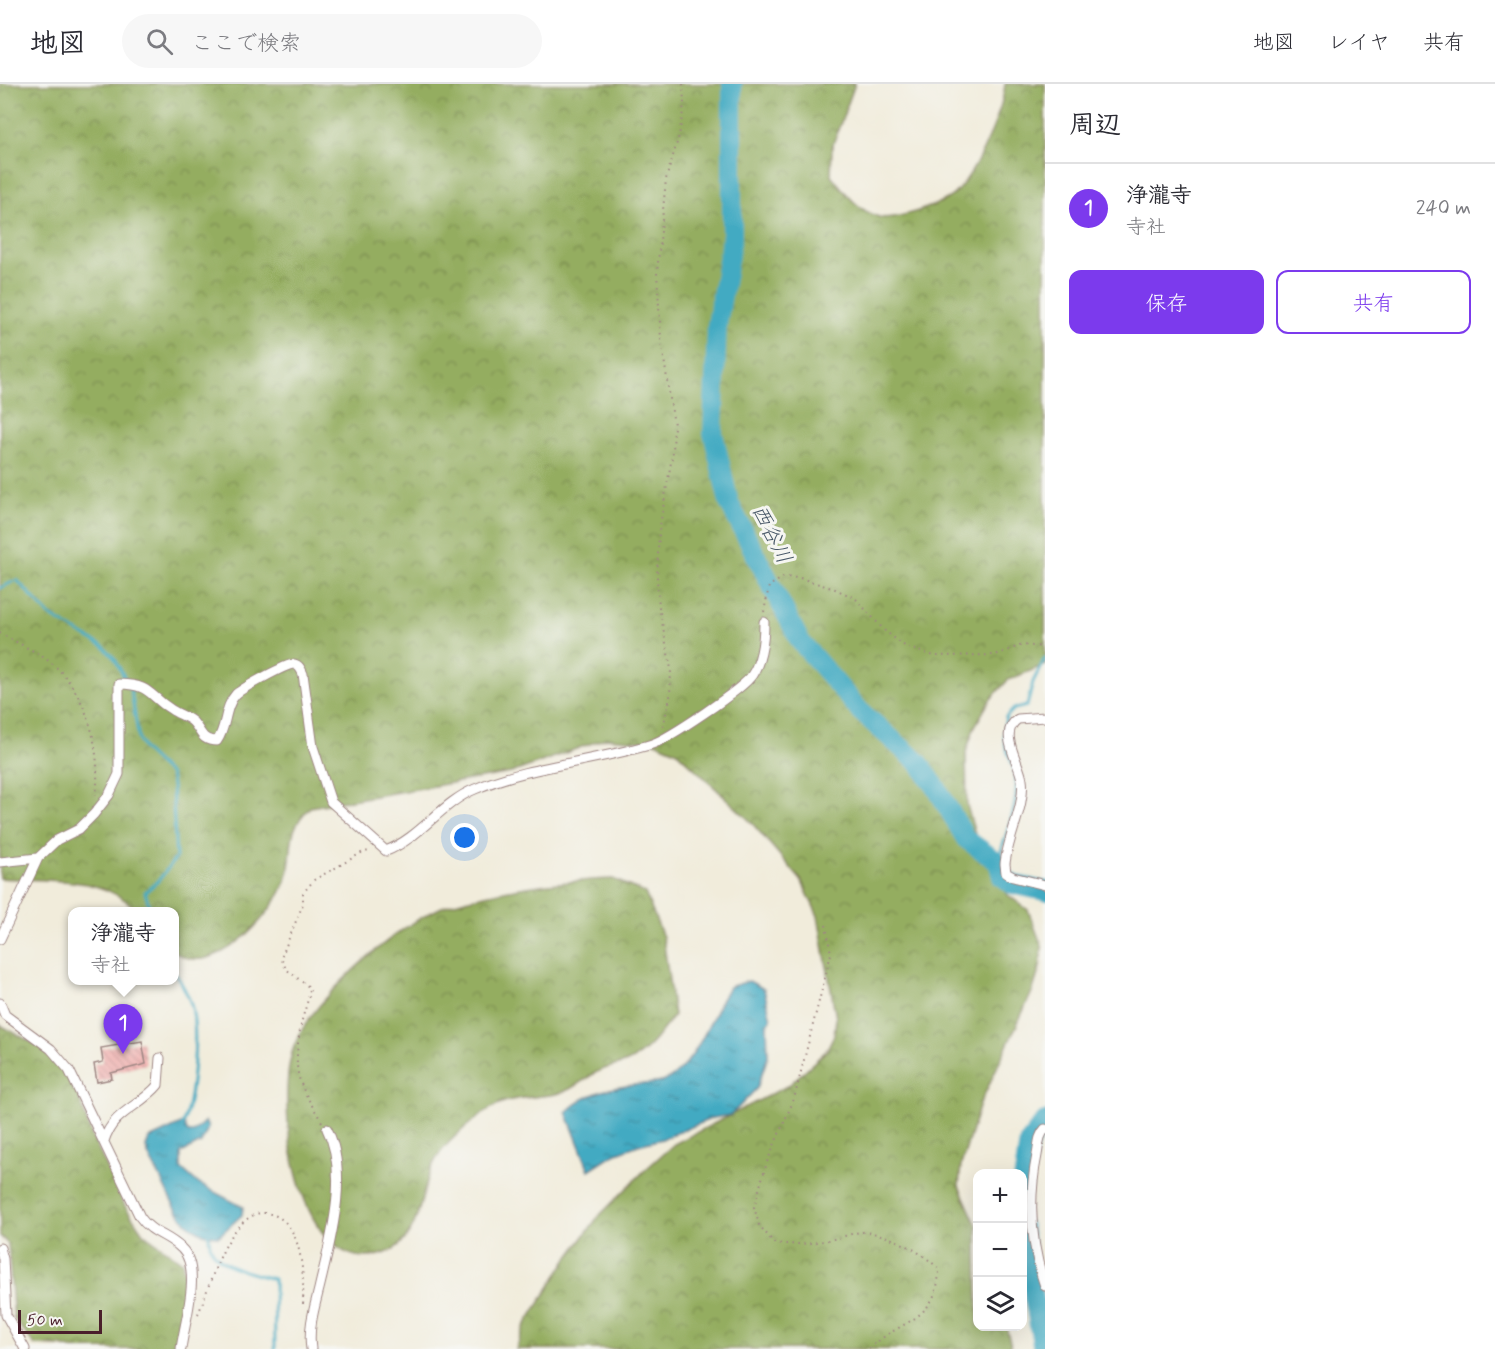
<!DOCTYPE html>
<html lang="ja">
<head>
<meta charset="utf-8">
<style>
  :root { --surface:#fff; --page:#f7f7f7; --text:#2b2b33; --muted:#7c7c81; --line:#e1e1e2; --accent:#7c3aed }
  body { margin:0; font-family:Mynerve,"Klee One",sans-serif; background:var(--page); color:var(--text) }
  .controls { position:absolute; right:18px; bottom:18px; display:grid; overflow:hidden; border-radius:12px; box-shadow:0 6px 24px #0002 }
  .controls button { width:54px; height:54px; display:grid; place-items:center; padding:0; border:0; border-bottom:2px solid var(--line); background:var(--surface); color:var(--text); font:30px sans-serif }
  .scale { position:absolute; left:18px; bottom:15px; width:84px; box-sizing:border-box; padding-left:6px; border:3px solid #4a1f2b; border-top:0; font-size:16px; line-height:21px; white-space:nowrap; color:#4a1f2b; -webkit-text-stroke:4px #f6f6f2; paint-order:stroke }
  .you { position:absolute; left:465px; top:754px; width:21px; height:21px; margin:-15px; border:4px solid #fff; border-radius:50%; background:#1a73e8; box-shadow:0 0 0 9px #1a73e833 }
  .badge { display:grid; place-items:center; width:39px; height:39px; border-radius:50%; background:var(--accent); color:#fff; font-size:20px; font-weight:700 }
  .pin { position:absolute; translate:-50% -50px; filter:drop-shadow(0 2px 3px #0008) }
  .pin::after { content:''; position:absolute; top:32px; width:21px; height:18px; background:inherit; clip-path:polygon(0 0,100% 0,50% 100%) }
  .popup { position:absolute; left:68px; top:823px; width:111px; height:78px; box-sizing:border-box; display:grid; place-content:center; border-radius:12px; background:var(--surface); filter:drop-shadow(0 2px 4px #0005); font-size:20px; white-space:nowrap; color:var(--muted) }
  .popup b { font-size:22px; color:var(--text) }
  .popup::after { content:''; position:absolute; left:50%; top:100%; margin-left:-12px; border:12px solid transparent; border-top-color:var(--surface) }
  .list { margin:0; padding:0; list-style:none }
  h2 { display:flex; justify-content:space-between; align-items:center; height:78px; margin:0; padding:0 24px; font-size:26px }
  h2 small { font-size:20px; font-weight:400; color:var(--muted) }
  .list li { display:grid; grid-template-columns:39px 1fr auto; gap:18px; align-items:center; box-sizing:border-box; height:90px; padding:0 24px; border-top:2px solid var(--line) }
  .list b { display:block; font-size:22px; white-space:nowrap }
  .list p { margin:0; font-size:20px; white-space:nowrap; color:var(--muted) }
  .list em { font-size:20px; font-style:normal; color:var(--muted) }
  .actions { display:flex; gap:12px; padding:18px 24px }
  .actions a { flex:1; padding:14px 0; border:2px solid var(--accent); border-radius:12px; text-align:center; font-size:21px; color:var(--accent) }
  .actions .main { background:var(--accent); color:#fff }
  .icon { flex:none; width:33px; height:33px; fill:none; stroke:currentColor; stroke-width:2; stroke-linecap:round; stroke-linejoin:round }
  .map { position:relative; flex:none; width:1045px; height:1265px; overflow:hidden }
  header { display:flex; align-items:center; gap:36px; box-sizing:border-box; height:84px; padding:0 30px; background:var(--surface); border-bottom:2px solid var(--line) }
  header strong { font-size:28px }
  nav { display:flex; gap:33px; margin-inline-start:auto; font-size:21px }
  .search { width:420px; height:54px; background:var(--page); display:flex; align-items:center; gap:15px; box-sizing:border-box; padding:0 21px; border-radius:33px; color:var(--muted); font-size:22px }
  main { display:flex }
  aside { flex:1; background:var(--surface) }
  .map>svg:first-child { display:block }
</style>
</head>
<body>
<header>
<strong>地図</strong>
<div class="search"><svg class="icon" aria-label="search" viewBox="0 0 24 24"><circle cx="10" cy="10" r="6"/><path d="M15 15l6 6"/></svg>ここで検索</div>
<nav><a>地図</a><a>レイヤ</a><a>共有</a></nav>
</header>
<main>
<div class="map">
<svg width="1045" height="1265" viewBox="0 0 1045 1265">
  <defs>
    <pattern id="forest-crowns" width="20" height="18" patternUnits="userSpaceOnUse" patternTransform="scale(1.5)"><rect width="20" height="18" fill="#94ad60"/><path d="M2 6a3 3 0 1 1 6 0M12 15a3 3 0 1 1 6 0" fill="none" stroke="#7b8c4f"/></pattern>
    <pattern id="water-ripples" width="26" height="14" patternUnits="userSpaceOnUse" patternTransform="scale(1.5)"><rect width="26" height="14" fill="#42aac2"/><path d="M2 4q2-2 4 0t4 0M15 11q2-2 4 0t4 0" fill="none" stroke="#398a9e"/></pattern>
    <pattern id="building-back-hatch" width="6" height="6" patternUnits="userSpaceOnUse" patternTransform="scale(1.5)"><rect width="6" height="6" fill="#f1aaa9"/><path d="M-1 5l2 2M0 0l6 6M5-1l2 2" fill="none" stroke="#c58a8a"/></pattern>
  </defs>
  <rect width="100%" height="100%" fill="#f6f6f2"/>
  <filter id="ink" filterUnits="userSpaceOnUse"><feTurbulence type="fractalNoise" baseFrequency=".0167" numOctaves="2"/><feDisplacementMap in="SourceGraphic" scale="12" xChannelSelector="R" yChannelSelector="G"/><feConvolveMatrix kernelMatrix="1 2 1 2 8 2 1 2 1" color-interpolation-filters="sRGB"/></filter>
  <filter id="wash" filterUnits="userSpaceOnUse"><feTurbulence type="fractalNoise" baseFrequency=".008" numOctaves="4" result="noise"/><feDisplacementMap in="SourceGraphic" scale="24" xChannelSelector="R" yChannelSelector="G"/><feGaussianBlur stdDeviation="1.35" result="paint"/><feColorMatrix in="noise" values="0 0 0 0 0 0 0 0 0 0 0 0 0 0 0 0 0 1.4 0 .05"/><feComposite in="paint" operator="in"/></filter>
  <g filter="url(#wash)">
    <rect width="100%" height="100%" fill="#f1ecdb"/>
    <path fill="url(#forest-crowns)" stroke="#6f6646" stroke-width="1.5" d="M 0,0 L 855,0 L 832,63 L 831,91 C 844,107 857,126 879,133 C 894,137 946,120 956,108 C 977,86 1002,30 1005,0 L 1045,0 L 1045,581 L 1008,596 L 990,616 L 974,644 L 966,668 L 967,721 L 976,754 L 1008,811 L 1028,826 L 1042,862 L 1040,883 L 1033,906 L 980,1020 L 961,1081 L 959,1102 L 977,1142 L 978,1242 L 1006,1243 L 1012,1265 L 516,1265 L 524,1243 L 566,1177 L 598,1133 L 646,1085 L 674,1060 L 789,1001 L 826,967 L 834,951 L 836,934 L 818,832 L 801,796 L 751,738 L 676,667 L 655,658 L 606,654 L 511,689 L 310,723 C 283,750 296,765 286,796 C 274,830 213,899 174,867 L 174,828 L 138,827 C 100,789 49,798 0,794 Z
      M 613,795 L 645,809 L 663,853 L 674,931 C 660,949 649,968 627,978 C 617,982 606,983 597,988 C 585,994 573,1006 560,1009 C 532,1016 512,1009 485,1028 C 467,1041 448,1056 436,1075 C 419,1104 423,1155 386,1169 C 297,1202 272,1015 295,960 C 305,936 323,917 341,898 C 370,869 405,840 442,823 C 452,819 463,817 473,814 C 519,802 565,797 613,795 Z
      M 0,941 L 48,967 L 76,1005 L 92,1052 L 126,1124 L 143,1149 L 182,1178 L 186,1196 L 177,1265 L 72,1265 L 61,1262 L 35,1261 L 14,1235 L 8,1160 L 0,1152 Z"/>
    <path fill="url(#water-ripples)" stroke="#466476" stroke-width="1.5" d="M 749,897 L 764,905 L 771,935 L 767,941 L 768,972 L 757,1004 L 731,1031 L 713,1034 L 662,1055 L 638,1061 L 612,1071 L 589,1086 L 566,1028 C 588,1007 613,1003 642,1000 C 649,999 659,1000 665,997 C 696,982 711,931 729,903 Z
      M 205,1037 L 208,1044 L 201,1059 L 181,1069 L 181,1084 L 199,1100 L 243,1123 L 242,1131 L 219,1152 C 185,1152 172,1120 160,1093 C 155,1083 148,1075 146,1063 L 149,1055 L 181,1040 L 184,1040 L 188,1048 L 193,1048 Z"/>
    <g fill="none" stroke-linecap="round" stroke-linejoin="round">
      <path stroke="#42aac2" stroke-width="3" d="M 0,504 L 17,496 L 50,532 L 104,563 L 115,575 L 131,607 L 139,656 L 144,666 L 170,691 L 172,701 L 176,774 L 158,797 L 145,808 L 151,828
        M 998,778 C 1004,753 1019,723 1016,696 C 1013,668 999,667 1006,633 L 1014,625 L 1027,622 L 1033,598 L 1045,574
        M 174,887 C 181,898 187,908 191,920 C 199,946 193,1019 181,1044
        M 208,1150 C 210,1155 209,1159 211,1164 C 221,1184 254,1190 274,1195 L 275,1265"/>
      <path stroke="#42aac2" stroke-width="20" d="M 732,0 L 732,153 L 717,241 L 713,349 L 729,419 L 800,557 L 860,627 L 919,679 L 936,703 L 966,755 L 998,778 L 1002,793 L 1012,800 L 1045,807
        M 1022,1104 L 1029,1058 L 1045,1037
        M 1022,1143 L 1043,1265"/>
    </g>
    <g id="blocks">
      <path fill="url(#building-back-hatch)" d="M 142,957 L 146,980 L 111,989 L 112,995 L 97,998 L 94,980 L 103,978 L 101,964 Z"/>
    </g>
  </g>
  <g filter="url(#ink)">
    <use href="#blocks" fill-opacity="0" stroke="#9e8683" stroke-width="1.5"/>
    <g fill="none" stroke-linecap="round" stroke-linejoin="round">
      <defs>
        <path id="street" d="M 1045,633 L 1018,635 C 997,648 1020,679 1022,696 C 1026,720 1007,755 1005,780 L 1006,789 L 1013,793 L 1045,801
          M 0,778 L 38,774
          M 0,855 L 38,774 L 57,756 L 79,745 L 94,730 L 109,711 L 119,690 L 119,600 C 153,601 147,611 172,626 C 178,630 188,633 193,638 C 202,648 201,657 217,657 C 227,643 224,623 236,610 C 243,604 286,580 294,580 C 299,581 301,585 303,590 L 313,663 L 331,718 L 386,767 C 420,754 441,719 475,705 C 531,681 594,678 652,660 C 668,655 743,605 752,591 C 762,576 764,554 764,538
          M 0,919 L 5,931 L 51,965 L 69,986 L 140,1133 C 151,1149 168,1151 181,1164 C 203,1184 184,1239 181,1265
          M 1045,1045 C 1038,1052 1039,1061 1037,1071 C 1028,1116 1030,1159 1045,1202
          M 104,1057 C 113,1027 140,1023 158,1001 L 160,974
          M 0,1164 L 3,1175 L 6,1231 L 25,1265
          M 311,1265 C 308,1245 314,1225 319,1205 C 330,1158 350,1090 327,1045"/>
      </defs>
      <use href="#street" stroke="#9e8683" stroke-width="11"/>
      <path stroke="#9e8683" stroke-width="2" stroke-dasharray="1.5 4.5" stroke-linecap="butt" d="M 764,528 L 769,502 L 784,493 L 800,494 L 835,505 L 855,514 L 885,547 L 906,563 L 934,572 L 995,571 L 1022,561 L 1045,563
        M 0,549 C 18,560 44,570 59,586 C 90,618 101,668 96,711
        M 663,642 L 670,614 L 671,585 L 659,523 L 657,494 L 659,447 L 673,367 L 674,341 L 661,255 L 657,189 L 666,95 L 679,52 L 684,21 L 683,0
        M 826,841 L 831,870 L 794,1015 L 767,1078 L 754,1123 L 759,1141 L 774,1159 C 797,1162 815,1159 838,1154 C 845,1152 853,1149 861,1148 C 887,1148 921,1167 939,1185 C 938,1239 899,1235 869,1265
        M 322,1038 C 297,997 292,990 301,941 C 303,929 309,917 310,904 L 286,885 L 281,874 L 303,820 L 303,809 L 314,796 L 363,768 L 371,767
        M 198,1230 C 211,1201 225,1137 260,1129 C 304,1127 304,1192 303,1223"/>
      <use href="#street" stroke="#fff" stroke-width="9"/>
    </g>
  </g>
  <g text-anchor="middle" stroke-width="6" stroke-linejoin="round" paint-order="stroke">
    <g font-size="21" font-style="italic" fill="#475767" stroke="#f6f6f2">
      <text transform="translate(772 450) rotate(63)" y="7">西谷川</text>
    </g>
  </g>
</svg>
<div class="controls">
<button>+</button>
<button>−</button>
<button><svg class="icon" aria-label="layers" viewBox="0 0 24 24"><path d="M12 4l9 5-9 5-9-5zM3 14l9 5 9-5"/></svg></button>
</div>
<div class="scale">50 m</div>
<div class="you"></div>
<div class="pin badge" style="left:123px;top:970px">1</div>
<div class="popup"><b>浄瀧寺</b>寺社</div>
</div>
<aside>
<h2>周辺<small></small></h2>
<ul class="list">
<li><span class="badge">1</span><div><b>浄瀧寺</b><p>寺社</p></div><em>240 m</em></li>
</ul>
<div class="actions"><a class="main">保存</a><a>共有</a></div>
</aside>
</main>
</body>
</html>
